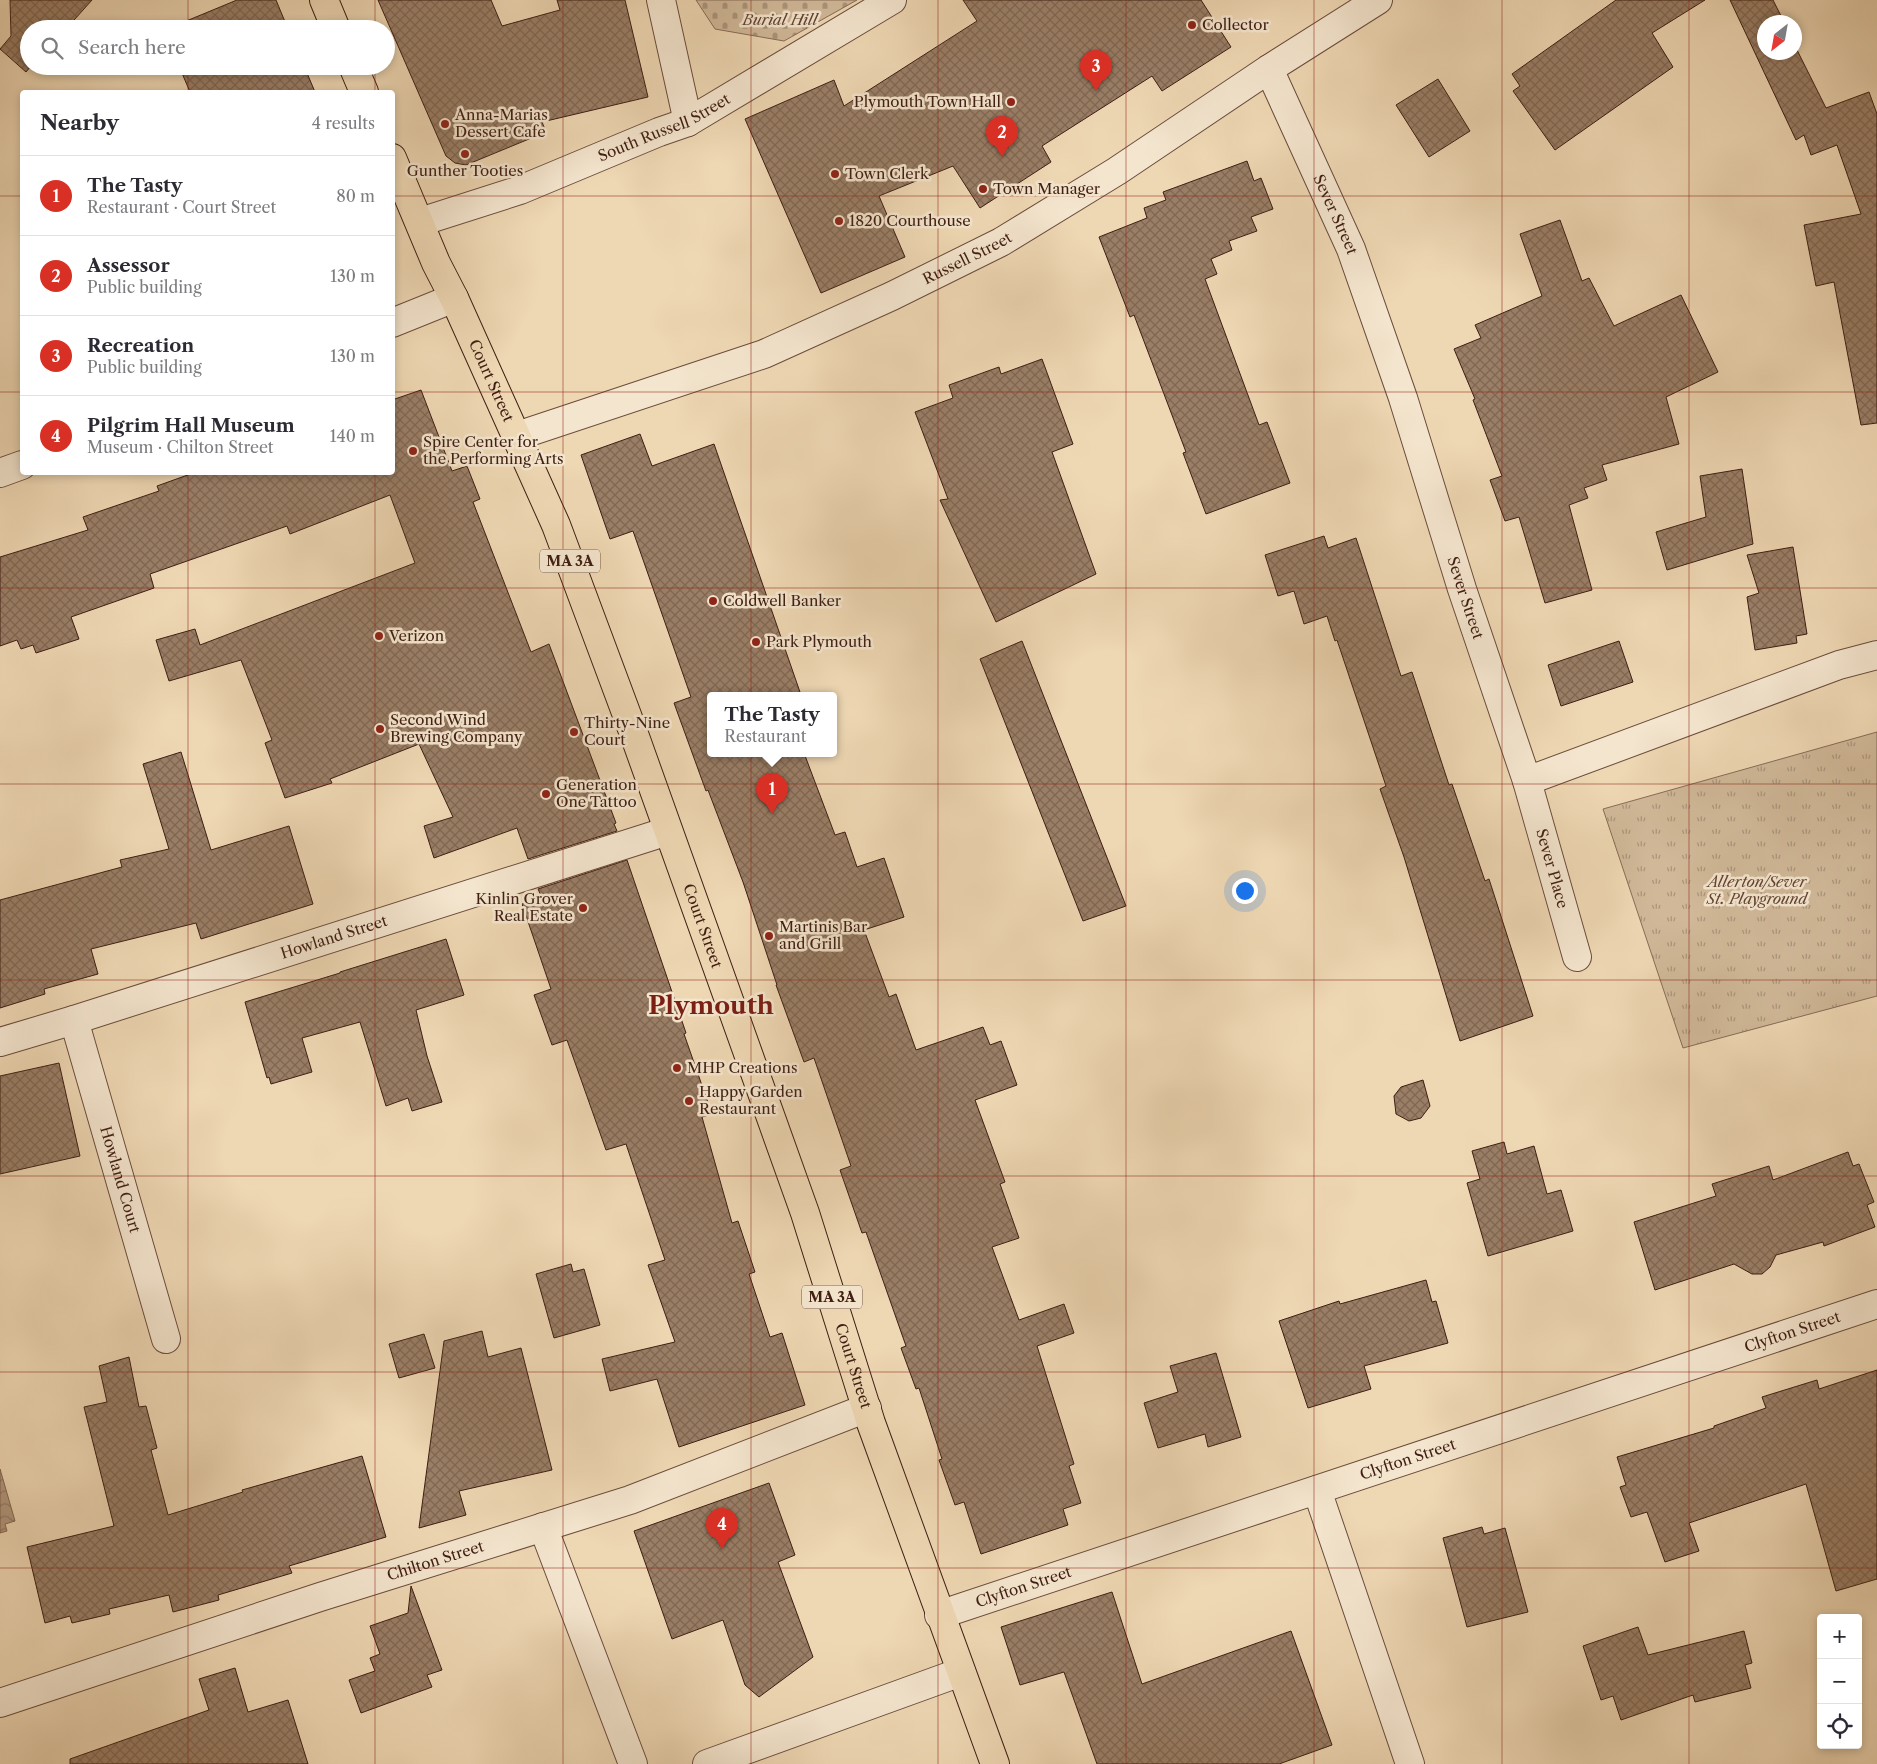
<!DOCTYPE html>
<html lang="en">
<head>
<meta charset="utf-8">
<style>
  :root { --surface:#fff; --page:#f7f7f7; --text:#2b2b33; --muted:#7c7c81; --line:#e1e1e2; --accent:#d93025 }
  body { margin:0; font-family:"Libre Caslon Text",serif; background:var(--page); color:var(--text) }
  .controls { position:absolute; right:15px; bottom:15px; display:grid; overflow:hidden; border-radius:5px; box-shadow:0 2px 8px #0003 }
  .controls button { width:45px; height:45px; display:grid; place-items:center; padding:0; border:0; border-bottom:1px solid var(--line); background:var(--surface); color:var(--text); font:25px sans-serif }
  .compass { position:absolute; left:1757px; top:15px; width:45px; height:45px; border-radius:50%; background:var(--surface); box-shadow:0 2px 8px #0003; rotate:211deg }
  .you { position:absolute; left:1244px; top:890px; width:18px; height:18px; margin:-12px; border:4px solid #fff; border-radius:50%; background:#1a73e8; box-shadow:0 0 0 8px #1a73e833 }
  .badge { display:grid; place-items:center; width:32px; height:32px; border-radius:50%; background:var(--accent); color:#fff; font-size:16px; font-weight:700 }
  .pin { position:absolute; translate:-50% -41px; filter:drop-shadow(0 1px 2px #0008) }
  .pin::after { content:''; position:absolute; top:26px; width:18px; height:15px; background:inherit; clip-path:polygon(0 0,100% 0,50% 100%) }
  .popup { position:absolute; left:707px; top:692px; width:130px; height:65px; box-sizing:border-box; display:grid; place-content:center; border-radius:5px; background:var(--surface); filter:drop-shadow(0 1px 4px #0005); font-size:16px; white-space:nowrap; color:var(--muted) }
  .popup b { font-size:19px; color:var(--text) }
  .popup::after { content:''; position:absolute; left:50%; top:100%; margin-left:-10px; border:10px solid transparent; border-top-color:var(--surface) }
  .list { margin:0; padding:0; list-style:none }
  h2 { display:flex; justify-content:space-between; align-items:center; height:65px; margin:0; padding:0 20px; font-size:21px }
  h2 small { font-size:16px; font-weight:400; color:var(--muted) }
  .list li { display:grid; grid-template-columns:32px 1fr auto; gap:15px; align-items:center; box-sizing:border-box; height:80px; padding:0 20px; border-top:1px solid var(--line) }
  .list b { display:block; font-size:19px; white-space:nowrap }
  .list p { margin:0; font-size:16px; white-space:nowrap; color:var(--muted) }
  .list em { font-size:16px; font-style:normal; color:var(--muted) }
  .icon { flex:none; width:28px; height:28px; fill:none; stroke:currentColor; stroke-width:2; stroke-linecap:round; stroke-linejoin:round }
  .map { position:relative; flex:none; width:1877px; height:1764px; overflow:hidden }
  .search { position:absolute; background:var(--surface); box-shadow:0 2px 8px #0003; left:20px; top:20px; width:375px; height:55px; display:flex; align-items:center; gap:12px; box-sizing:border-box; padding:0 18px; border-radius:28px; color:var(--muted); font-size:19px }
  .panel { position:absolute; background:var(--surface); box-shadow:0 2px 8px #0003; left:20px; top:90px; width:375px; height:385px; border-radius:5px }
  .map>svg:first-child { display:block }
</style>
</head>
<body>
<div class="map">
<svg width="1877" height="1764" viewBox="0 0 1877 1764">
  <defs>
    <pattern id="cemetery-stones" width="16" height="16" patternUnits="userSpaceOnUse" patternTransform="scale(1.25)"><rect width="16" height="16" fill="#d0b898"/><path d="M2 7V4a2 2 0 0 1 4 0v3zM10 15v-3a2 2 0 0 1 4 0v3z" fill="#aa957b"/></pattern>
    <pattern id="park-tufts" width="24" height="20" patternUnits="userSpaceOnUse" patternTransform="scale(1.25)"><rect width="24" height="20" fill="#d0b898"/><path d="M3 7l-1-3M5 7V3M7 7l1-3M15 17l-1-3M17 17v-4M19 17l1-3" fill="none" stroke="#aa957b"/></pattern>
    <pattern id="water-waves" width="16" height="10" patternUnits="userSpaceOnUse" patternTransform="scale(1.25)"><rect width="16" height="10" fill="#b2987d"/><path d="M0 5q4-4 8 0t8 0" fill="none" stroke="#927b65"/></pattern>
    <pattern id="building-cross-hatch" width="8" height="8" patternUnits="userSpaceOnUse" patternTransform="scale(1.25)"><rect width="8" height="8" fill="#9a7e66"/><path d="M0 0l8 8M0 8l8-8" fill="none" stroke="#7f6753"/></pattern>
  </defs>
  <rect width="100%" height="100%" fill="#eed7b3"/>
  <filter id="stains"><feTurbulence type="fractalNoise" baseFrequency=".004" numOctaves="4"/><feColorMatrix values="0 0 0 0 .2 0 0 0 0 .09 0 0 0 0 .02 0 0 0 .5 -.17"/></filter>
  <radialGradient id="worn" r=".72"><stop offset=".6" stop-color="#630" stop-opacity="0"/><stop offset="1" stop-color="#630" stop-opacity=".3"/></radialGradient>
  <path fill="url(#cemetery-stones)" stroke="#886b56" d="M 696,0 L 857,0 L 784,41 L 715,29 Z"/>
  <path fill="url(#park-tufts)" stroke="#886b56" d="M 1877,732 L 1877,996 L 1683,1048 L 1603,809 Z"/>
  <path fill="url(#water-waves)" stroke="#846753" d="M 0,1469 L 15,1521 L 5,1524 L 7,1531 L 0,1533 Z"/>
  <path fill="url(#building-cross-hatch)" stroke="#3f1e13" d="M 10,0 L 92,0 L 66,29 L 29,29 L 29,66 L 31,66 L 26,72 L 0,49 L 11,36 Z
    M 237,0 L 276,0 L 288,29 L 167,29 Z
    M 378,0 L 491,0 L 502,26 L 560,10 L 557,0 L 625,0 L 648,97 L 542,122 L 546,132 L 466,165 L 455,163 L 446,156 Z
    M 963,0 L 1201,0 L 1231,47 L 1162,91 L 1152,76 L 1042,146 L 1051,162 L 980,208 L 953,166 L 879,196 L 905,257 L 821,293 L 745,119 L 834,80 L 844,106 L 977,21 Z
    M 1616,0 L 1705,0 L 1652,33 L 1673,67 L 1555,150 L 1513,91 L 1520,86 L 1512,74 Z
    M 1730,0 L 1773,0 L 1784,22 L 1764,22 L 1764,52 L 1794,52 L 1794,44 L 1826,108 L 1869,92 L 1877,114 L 1877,423 L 1861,425 L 1834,282 L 1816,286 L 1804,225 L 1861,214 L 1837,145 L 1811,155 L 1804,135 L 1796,140 Z
    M 179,66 L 304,66 L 315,92 L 190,92 Z
    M 1438,79 L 1470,131 L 1429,157 L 1396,105 Z
    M 1247,161 L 1254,181 L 1261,178 L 1273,209 L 1251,217 L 1257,231 L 1229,241 L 1232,250 L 1211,259 L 1217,274 L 1205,279 L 1259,425 L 1267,422 L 1290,483 L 1206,514 L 1183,453 L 1186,452 L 1134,315 L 1130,317 L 1099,237 L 1147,218 L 1144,208 L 1166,200 L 1163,192 Z
    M 1560,220 L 1582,281 L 1589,278 L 1614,326 L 1681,295 L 1718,372 L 1666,397 L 1679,444 L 1602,465 L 1607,480 L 1584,488 L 1588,498 L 1569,505 L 1592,590 L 1545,603 L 1519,517 L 1505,521 L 1490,480 L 1502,476 L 1473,400 L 1475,399 L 1454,349 L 1481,338 L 1475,325 L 1542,296 L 1520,234 Z
    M 1042,359 L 1073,444 L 1052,452 L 1096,574 L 996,622 L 940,500 L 948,499 L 915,412 L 953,398 L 949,385 L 999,367 L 1001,374 Z
    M 421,390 L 452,471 L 467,466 L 480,499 L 473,502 L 531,652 L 549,644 L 616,823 L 614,824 L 617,831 L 528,859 L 517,828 L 434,858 L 424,826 L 453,817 L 419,744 L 330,779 L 332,783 L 285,798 L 265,743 L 272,740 L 241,660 L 169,681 L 156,640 L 195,629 L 200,645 L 415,563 L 390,495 L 290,534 L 287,526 L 150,574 L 154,588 L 71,617 L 79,639 L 36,653 L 33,645 L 21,649 L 17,640 L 0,646 L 0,557 L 88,530 L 83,517 L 159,491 L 157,486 L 196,472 L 392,472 L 392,400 Z
    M 640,434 L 652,466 L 714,444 L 801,695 L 711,695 L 711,753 L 804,753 L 835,835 L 845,832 L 857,867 L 884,858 L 904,917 L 864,930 L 889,997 L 896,994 L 916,1050 L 983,1027 L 990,1045 L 1001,1041 L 1017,1085 L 975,1100 L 1005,1182 L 1000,1184 L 1019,1238 L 992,1247 L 1019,1320 L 1064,1304 L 1074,1333 L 1037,1346 L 1074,1464 L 1069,1466 L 1081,1503 L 1063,1509 L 1068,1525 L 981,1554 L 964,1502 L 955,1505 L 939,1460 L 942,1459 L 919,1388 L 916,1389 L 901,1348 L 906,1346 L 866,1232 L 862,1233 L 840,1170 L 851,1166 L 814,1058 L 804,1062 L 776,985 L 777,985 L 743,882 L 708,790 L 706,791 L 674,703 L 691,697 L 633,531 L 610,539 L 581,455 Z
    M 1742,469 L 1753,544 L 1667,570 L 1656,532 L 1706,517 L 1700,476 Z
    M 1324,536 L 1328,548 L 1356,538 L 1401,676 L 1412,672 L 1449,785 L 1452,784 L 1485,881 L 1489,879 L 1533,1016 L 1460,1041 L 1404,857 L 1380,789 L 1386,786 L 1337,640 L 1335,641 L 1327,616 L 1304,624 L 1294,591 L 1278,596 L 1265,555 Z
    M 1793,547 L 1807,634 L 1796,636 L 1797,643 L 1755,650 L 1747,597 L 1759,593 L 1747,555 Z
    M 1022,641 L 1126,906 L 1083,921 L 980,659 Z
    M 1619,641 L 1633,682 L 1561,706 L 1548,665 Z
    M 181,752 L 211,850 L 289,826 L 313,904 L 201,939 L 196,923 L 91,949 L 98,974 L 44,989 L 45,994 L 0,1008 L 0,900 L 122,867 L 120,860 L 169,849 L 143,764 Z
    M 627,860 L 686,1033 L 684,1034 L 712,1114 L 702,1117 L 732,1223 L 738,1221 L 755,1272 L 749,1274 L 770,1337 L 782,1333 L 805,1405 L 679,1447 L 657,1379 L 610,1391 L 602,1359 L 675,1342 L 648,1265 L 665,1260 L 626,1144 L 606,1150 L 567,1040 L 552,1045 L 534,995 L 551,989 L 522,904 L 542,898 L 538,889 Z
    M 446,939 L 464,995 L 416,1010 L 427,1056 L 442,1102 L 412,1111 L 408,1098 L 386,1106 L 360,1022 L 302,1038 L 312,1072 L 271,1084 L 269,1077 L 267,1078 L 245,1002 L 340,973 L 340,972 Z
    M 59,1063 L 80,1156 L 0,1174 L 0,1076 Z
    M 1423,1080 L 1430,1106 L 1421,1118 L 1409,1121 L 1396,1114 L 1394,1096 L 1401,1087 Z
    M 1504,1142 L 1507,1154 L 1534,1146 L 1547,1194 L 1561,1190 L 1573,1231 L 1488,1256 L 1467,1183 L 1480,1179 L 1472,1151 Z
    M 1848,1152 L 1853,1166 L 1859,1164 L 1874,1202 L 1867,1205 L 1875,1227 L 1824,1246 L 1823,1242 L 1776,1255 L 1770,1267 L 1762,1274 L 1752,1274 L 1734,1264 L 1655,1290 L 1634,1222 L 1716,1196 L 1712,1184 L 1769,1166 L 1773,1180 Z
    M 571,1264 L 573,1272 L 584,1269 L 600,1325 L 554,1338 L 536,1274 Z
    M 1426,1280 L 1432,1302 L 1436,1301 L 1448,1343 L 1364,1366 L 1371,1389 L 1308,1408 L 1279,1321 L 1339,1301 L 1340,1304 Z
    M 482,1331 L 488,1357 L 521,1348 L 552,1470 L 459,1491 L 466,1515 L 419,1528 L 444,1341 Z
    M 424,1334 L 435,1368 L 399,1378 L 389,1344 Z
    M 1216,1353 L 1241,1437 L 1208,1447 L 1205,1434 L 1158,1448 L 1144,1403 L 1178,1392 L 1170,1366 Z
    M 129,1357 L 139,1407 L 146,1406 L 157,1448 L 151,1450 L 168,1515 L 243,1492 L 242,1490 L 362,1456 L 386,1537 L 289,1566 L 292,1573 L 218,1595 L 219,1600 L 173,1612 L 169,1595 L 109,1609 L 110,1614 L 72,1623 L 70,1616 L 45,1623 L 27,1547 L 114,1526 L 84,1407 L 107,1402 L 99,1366 Z
    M 1877,1370 L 1877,1579 L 1836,1591 L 1806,1484 L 1689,1523 L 1699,1551 L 1665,1562 L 1647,1512 L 1631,1517 L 1620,1487 L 1626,1485 L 1617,1457 L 1714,1428 L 1714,1426 L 1766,1408 L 1762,1397 L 1817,1380 L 1819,1389 Z
    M 769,1483 L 795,1555 L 778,1562 L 813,1657 L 759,1697 L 745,1685 L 723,1620 L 672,1639 L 634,1531 Z
    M 1482,1527 L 1484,1534 L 1505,1528 L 1528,1612 L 1467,1627 L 1443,1538 Z
    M 411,1586 L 442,1670 L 427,1675 L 432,1687 L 361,1713 L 349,1680 L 375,1671 L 370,1658 L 380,1654 L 370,1626 L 408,1613 Z
    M 1112,1592 L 1142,1684 L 1291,1631 L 1332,1745 L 1279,1764 L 1097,1764 L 1064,1672 L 1020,1685 L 1001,1627 Z
    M 1638,1627 L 1648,1655 L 1744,1631 L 1752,1663 L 1745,1665 L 1751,1688 L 1695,1702 L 1693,1695 L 1621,1720 L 1613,1696 L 1601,1700 L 1583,1646 Z
    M 235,1668 L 248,1712 L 288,1700 L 308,1764 L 70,1764 L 70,1759 L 209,1710 L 199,1679 Z"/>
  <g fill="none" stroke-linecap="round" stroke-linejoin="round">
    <defs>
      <g id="minor">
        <path d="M 661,0 L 688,122"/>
        <path id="s1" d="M 1269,69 L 1351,249 L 1403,398 L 1462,589 L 1527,781 L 1839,665 L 1877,655"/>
        <path id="s2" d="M 420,222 L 520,190 L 659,132 L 688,122 L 892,0"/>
        <path d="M 392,323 L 454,298"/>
        <path id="s3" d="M 517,436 L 764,354 L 892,296 L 1001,242 L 1117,171 L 1269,69 L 1378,0"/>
        <path d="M 0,473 L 22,465"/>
        <path id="s4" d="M 1527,781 L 1577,957"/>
        <path id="s5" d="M 74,1020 L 166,1339"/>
        <path id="s6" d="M 0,1042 L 74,1020 L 668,831"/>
        <path d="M 1317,1490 L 1410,1764"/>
        <path d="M 543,1527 L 633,1764"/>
        <path id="s7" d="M 939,1615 L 1877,1304"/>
        <path id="s8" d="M 0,1703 L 320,1597 L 630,1500 L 867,1408"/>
        <path d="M 707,1764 L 961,1672"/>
      </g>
      <g id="major">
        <path d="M 324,0 L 336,29"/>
        <path d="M 353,66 L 364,92"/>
        <path id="s9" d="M 392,158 L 436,263 L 454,298 L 556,525 L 634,734 L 805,1213 L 871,1423 L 995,1764"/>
      </g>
    </defs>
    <use href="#minor" stroke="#6b4c3b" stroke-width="30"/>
    <use href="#major" stroke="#3f1e13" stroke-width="30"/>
    <use href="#minor" stroke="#f4e5ce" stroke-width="28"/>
    <use href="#major" stroke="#eed7b3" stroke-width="28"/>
  </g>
  <path fill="none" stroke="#8f2418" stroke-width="1" stroke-opacity="0.55" d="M 188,0 L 188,29M 375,0 L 375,29M 563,0 L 563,1764M 751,0 L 751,1764M 938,0 L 938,1764M 1126,0 L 1126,1764M 1314,0 L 1314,1764M 1502,0 L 1502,1764M 1689,0 L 1689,1764M 188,66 L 188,92M 375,66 L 375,92M 0,196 L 22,196M 392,196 L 1877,196M 0,392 L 22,392M 392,392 L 1877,392M 188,472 L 188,1764M 375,472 L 375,1764M 0,588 L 1877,588M 0,784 L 1877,784M 0,980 L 1877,980M 0,1176 L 1877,1176M 0,1372 L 1877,1372M 0,1568 L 1877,1568"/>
  <g fill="#8f2418" stroke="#f4e5ce" stroke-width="2">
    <circle cx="1192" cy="25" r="5"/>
    <circle cx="1011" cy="102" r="5"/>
    <circle cx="445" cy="124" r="5"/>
    <circle cx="465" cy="154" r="5"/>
    <circle cx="835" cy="174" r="5"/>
    <circle cx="983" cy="189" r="5"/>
    <circle cx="839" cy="221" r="5"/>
    <circle cx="413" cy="451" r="5"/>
    <circle cx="713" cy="601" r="5"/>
    <circle cx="379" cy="636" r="5"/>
    <circle cx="756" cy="642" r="5"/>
    <circle cx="380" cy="729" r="5"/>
    <circle cx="574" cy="732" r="5"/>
    <circle cx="546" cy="794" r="5"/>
    <circle cx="583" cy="908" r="5"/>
    <circle cx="769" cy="936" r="5"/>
    <circle cx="677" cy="1068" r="5"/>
    <circle cx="689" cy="1101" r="5"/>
  </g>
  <g text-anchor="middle" stroke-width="5" stroke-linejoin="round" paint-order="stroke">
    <g fill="#f4e5ce" stroke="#755a4b" stroke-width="1">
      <rect x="540" y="549.5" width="60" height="23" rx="4"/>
      <rect x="802" y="1285.5" width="60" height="23" rx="4"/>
    </g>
    <g font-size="14" font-weight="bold" fill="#3f1e13">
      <text x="570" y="566">MA 3A</text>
      <text x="832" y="1302">MA 3A</text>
    </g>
    <g font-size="15" font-style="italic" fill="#634434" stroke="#f4e5ce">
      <text x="780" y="25">Burial Hill</text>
      <text x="1757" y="887">Allerton/Sever<tspan x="1757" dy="17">St. Playground</tspan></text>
    </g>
    <g font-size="15" fill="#3f1e13" stroke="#f4e5ce" text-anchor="start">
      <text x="1202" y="30">Collector</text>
      <text x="1001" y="107" text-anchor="end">Plymouth Town Hall</text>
      <text x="455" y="120">Anna-Marias<tspan x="455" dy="17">Dessert Cafe</tspan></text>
      <text x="465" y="176" text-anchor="middle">Gunther Tooties</text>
      <text x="845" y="179">Town Clerk</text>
      <text x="993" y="194">Town Manager</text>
      <text x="849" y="226">1820 Courthouse</text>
      <text x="423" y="447">Spire Center for<tspan x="423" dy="17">the Performing Arts</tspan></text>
      <text x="723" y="606">Coldwell Banker</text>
      <text x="389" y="641">Verizon</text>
      <text x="766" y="647">Park Plymouth</text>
      <text x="390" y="725">Second Wind<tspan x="390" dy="17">Brewing Company</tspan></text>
      <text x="584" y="728">Thirty-Nine<tspan x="584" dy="17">Court</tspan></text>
      <text x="556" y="790">Generation<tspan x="556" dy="17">One Tattoo</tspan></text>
      <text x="573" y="904" text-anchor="end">Kinlin Grover<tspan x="573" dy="17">Real Estate</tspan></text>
      <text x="779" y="932">Martinis Bar<tspan x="779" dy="17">and Grill</tspan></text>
      <text x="687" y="1073">MHP Creations</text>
      <text x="699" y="1097">Happy Garden<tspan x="699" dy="17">Restaurant</tspan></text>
    </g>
    <g font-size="15" fill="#3f1e13" stroke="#f4e5ce">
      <text dy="5" stroke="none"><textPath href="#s2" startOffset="262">South Russell Street</textPath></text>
      <text dy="5" stroke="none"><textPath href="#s1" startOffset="160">Sever Street</textPath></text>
      <text dy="5" stroke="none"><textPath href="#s3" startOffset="485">Russell Street</textPath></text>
      <text dy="5" stroke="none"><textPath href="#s9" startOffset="244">Court Street</textPath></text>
      <text dy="5" stroke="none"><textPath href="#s1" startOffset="565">Sever Street</textPath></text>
      <text dy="5" stroke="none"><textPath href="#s4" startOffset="91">Sever Place</textPath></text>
      <text dy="5" stroke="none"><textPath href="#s9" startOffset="829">Court Street</textPath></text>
      <text dy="5" stroke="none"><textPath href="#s6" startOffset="350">Howland Street</textPath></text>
      <text dy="5" stroke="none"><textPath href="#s5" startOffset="166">Howland Court</textPath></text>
      <text dy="5" stroke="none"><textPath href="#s7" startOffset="899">Clyfton Street</textPath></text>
      <text dy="5" stroke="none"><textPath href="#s9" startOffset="1294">Court Street</textPath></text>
      <text dy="5" stroke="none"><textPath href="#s7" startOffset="494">Clyfton Street</textPath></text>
      <text dy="5" stroke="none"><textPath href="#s8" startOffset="458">Chilton Street</textPath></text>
      <text dy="5" stroke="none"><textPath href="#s7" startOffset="89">Clyfton Street</textPath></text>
    </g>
    <g font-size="25" font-weight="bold" fill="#7a1f14" stroke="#f4e5ce">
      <text x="711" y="1014">Plymouth</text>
    </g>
  </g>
  <rect width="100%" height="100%" filter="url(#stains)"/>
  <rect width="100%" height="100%" fill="url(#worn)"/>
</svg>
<div class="controls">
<button>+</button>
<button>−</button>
<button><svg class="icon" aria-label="locate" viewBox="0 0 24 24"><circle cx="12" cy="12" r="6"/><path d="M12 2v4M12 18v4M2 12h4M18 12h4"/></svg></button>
</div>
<svg class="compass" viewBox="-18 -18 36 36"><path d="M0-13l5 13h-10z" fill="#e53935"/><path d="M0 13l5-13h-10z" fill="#7c7c81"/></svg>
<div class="you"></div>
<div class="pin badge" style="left:772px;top:814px">1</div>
<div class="popup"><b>The Tasty</b>Restaurant</div>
<div class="pin badge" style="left:1002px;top:157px">2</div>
<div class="pin badge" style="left:1096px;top:91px">3</div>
<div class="pin badge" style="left:722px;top:1549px">4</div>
<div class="search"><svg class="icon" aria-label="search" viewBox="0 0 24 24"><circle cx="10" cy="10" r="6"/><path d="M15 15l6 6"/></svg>Search here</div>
<section class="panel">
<h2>Nearby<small>4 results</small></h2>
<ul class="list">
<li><span class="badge">1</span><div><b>The Tasty</b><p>Restaurant · Court Street</p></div><em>80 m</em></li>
<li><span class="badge">2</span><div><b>Assessor</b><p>Public building</p></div><em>130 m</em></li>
<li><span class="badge">3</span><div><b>Recreation</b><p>Public building</p></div><em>130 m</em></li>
<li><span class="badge">4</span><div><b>Pilgrim Hall Museum</b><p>Museum · Chilton Street</p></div><em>140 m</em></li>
</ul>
</section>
</div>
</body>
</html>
